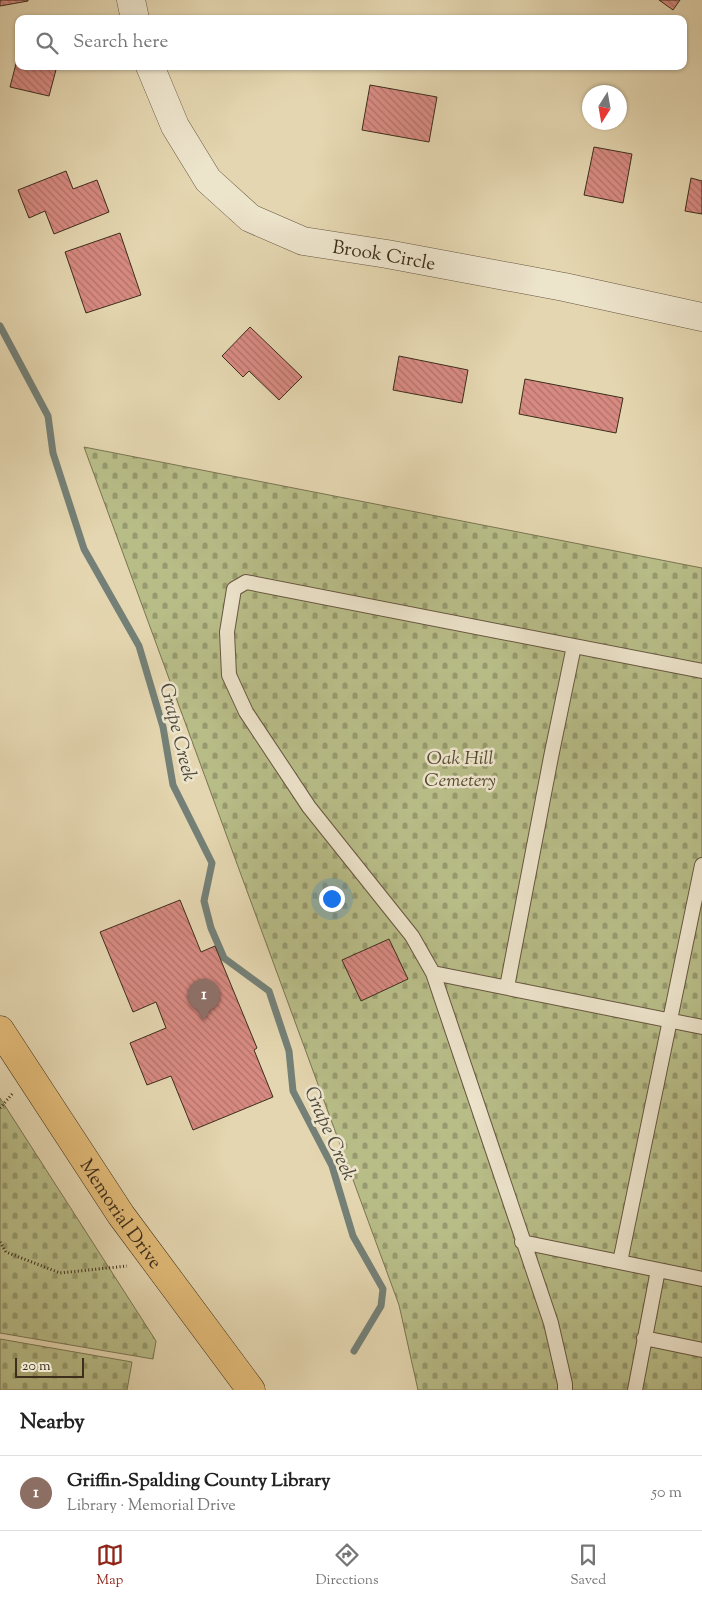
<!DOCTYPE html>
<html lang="en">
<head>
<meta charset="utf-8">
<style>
  :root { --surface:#fff; --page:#f2f2f2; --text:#222; --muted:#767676; --line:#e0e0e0; --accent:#8f2418 }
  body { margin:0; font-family:"Sorts Mill Goudy",serif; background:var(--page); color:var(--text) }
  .compass { position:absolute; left:582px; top:85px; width:45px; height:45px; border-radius:50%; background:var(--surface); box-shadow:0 1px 4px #0004; rotate:191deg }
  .scale { position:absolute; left:15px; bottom:12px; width:69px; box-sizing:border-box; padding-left:5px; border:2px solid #3d2d1b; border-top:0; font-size:14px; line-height:18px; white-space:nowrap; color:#3d2d1b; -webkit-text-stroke:4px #ede4cc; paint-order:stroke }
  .you { position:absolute; left:331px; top:898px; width:18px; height:18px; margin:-12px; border:4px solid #fff; border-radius:50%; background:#1a73e8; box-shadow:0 0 0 8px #1a73e833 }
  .badge { display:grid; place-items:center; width:32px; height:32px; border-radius:50%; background:var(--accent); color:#fff; font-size:16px; font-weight:700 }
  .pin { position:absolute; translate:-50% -41px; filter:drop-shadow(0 1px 2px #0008) }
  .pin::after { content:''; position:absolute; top:26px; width:18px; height:15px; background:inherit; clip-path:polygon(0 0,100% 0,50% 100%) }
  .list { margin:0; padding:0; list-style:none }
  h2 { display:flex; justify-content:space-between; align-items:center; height:65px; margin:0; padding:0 20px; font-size:21px }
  h2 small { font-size:16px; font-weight:400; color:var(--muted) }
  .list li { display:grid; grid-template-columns:32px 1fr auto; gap:15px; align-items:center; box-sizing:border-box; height:75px; padding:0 20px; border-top:1px solid var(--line) }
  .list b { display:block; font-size:19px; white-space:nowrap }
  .list p { margin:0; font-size:16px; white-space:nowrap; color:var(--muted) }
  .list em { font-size:16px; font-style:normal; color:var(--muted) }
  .icon { flex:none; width:28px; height:28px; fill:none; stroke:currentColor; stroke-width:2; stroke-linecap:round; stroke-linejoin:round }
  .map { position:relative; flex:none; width:702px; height:1390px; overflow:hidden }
  .search { position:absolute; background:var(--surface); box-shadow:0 1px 4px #0004; left:15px; right:15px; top:15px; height:55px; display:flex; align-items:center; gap:12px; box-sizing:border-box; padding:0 18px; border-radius:10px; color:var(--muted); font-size:19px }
  .sheet { height:140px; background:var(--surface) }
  nav { display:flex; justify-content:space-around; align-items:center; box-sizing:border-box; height:70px; border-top:1px solid var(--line); background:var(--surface); font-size:14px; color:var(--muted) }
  nav a { display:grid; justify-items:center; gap:2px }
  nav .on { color:var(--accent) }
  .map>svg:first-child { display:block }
</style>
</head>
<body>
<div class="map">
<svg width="702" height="1390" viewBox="0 0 702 1390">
  <defs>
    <pattern id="cemetery-stones" width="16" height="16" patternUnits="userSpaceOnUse" patternTransform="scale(1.25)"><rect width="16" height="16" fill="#b8bd88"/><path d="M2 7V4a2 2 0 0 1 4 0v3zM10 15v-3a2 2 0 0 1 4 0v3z" fill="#979a6e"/></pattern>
    <pattern id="building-back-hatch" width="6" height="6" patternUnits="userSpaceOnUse" patternTransform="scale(1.25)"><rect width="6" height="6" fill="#d78a81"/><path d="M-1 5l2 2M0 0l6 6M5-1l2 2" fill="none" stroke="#b07169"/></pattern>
  </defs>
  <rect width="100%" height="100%" fill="#e4d6b0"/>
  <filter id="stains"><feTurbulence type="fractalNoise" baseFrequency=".004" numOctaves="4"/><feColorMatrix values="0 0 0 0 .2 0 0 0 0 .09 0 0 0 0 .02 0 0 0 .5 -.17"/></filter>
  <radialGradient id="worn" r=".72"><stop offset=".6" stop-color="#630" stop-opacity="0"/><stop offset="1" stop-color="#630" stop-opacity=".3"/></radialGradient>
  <path fill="url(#cemetery-stones)" stroke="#7a7552" d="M 84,447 L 702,568 L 702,1390 L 418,1390 L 399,1305 Z
    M 0,1098 L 156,1341 L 153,1359 L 0,1333 Z
    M 0,1339 L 132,1362 L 127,1390 L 0,1390 Z"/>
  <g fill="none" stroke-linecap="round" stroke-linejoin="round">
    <path stroke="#748077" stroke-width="7" d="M 0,326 L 48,416 L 53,453 L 84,549 L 139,646 L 163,727 L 173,785 L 212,863 L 204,901 L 211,928 L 224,958 L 269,991 L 289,1051 L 293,1091 L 332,1166 L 353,1236 L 383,1289 L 381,1306 L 354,1351"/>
  </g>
  <path fill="url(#building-back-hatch)" stroke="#3d2d1b" d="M 0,0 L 28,0 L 28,1 L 0,6 Z
    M 659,0 L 680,0 L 673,10 Z
    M 19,52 L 19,66 L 57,66 L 49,96 L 10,87 Z
    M 370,85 L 437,97 L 429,142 L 362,130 Z
    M 594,147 L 632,154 L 623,203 L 584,195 Z
    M 66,171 L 73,189 L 97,180 L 109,212 L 54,234 L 45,211 L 29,218 L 18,190 Z
    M 691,178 L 702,181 L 702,214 L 685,211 Z
    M 120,233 L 141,295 L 86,313 L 65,252 Z
    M 250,327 L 302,377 L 279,400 L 249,371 L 243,377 L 222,356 Z
    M 399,356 L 468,370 L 462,403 L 393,390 Z
    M 525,379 L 623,398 L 616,433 L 519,414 Z
    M 180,900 L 201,952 L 215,946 L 257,1048 L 254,1050 L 273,1097 L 193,1130 L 171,1076 L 147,1085 L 130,1043 L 166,1028 L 156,1002 L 133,1012 L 100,932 Z
    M 389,939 L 408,979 L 361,1001 L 342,960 Z"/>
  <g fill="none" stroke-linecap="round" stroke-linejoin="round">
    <defs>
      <path id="service" d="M 433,973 L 702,1027
        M 507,987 L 551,757 L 574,646
        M 522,1242 L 702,1279
        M 620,1262 L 702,865
        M 644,1338 L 702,1350
        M 565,1390 L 565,1384 L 551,1323 L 433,973 L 412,936 L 309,807 L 246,712 L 229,675 L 227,632 L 234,589 L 246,582 L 702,671
        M 635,1390 L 658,1270"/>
      <g id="minor">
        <path d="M 131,0 L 135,19"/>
        <path id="s1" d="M 150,66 L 175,126 L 208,180 L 250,218 L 303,241 L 387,254 L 564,287 L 702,317"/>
      </g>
      <g id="primary">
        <path id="s2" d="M 0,1030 L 121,1215 L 251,1390"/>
      </g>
    </defs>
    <use href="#service" stroke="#675740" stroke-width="16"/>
    <use href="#minor" stroke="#675740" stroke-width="29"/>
    <use href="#primary" stroke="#3d2d1b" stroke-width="29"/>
    <path stroke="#3d2d1b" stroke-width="3" stroke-dasharray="1 2.5" stroke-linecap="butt" d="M 0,1108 L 13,1093
      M 0,1242 L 6,1252 L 60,1273 L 127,1266"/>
    <use href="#service" stroke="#ede4cc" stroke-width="14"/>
    <use href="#minor" stroke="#ede4cc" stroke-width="28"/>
    <use href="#primary" stroke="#e2bb78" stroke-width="28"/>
  </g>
  <g text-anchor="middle" stroke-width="5" stroke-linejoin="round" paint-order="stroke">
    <g font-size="19" fill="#3d2d1b" stroke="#ede4cc">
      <text dy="7" stroke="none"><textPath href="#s1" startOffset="325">Brook Circle</textPath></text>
      <text dy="7" stroke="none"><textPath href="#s2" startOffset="220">Memorial Drive</textPath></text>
    </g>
    <g font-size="19" font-style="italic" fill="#564a31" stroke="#ede4cc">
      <text x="460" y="764">Oak Hill<tspan x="460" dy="22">Cemetery</tspan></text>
    </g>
    <g font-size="20" font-style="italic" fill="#4f493a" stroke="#ede4cc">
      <text transform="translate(179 732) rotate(76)" y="7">Grape Creek</text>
      <text transform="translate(331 1133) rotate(66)" y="7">Grape Creek</text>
    </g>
  </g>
  <rect width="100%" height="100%" filter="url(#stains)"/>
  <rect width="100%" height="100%" fill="url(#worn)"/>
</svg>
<svg class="compass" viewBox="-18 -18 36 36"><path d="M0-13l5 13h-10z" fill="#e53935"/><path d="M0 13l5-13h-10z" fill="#767676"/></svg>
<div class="scale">20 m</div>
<div class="you"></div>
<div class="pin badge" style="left:204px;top:1020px;background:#8d6e63">1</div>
<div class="search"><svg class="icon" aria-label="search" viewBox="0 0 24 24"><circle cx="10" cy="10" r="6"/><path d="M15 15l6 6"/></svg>Search here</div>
</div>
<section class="sheet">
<h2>Nearby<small></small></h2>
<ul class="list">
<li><span class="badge" style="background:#8d6e63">1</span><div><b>Griffin-Spalding County Library</b><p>Library · Memorial Drive</p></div><em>50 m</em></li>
</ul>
</section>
<nav>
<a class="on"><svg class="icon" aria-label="map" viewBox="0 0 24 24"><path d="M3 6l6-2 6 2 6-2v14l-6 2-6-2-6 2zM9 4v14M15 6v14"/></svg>Map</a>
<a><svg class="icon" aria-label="directions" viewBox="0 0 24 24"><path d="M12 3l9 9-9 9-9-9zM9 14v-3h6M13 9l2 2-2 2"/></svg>Directions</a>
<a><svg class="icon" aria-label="saved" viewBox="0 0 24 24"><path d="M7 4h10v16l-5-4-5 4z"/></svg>Saved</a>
</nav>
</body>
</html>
